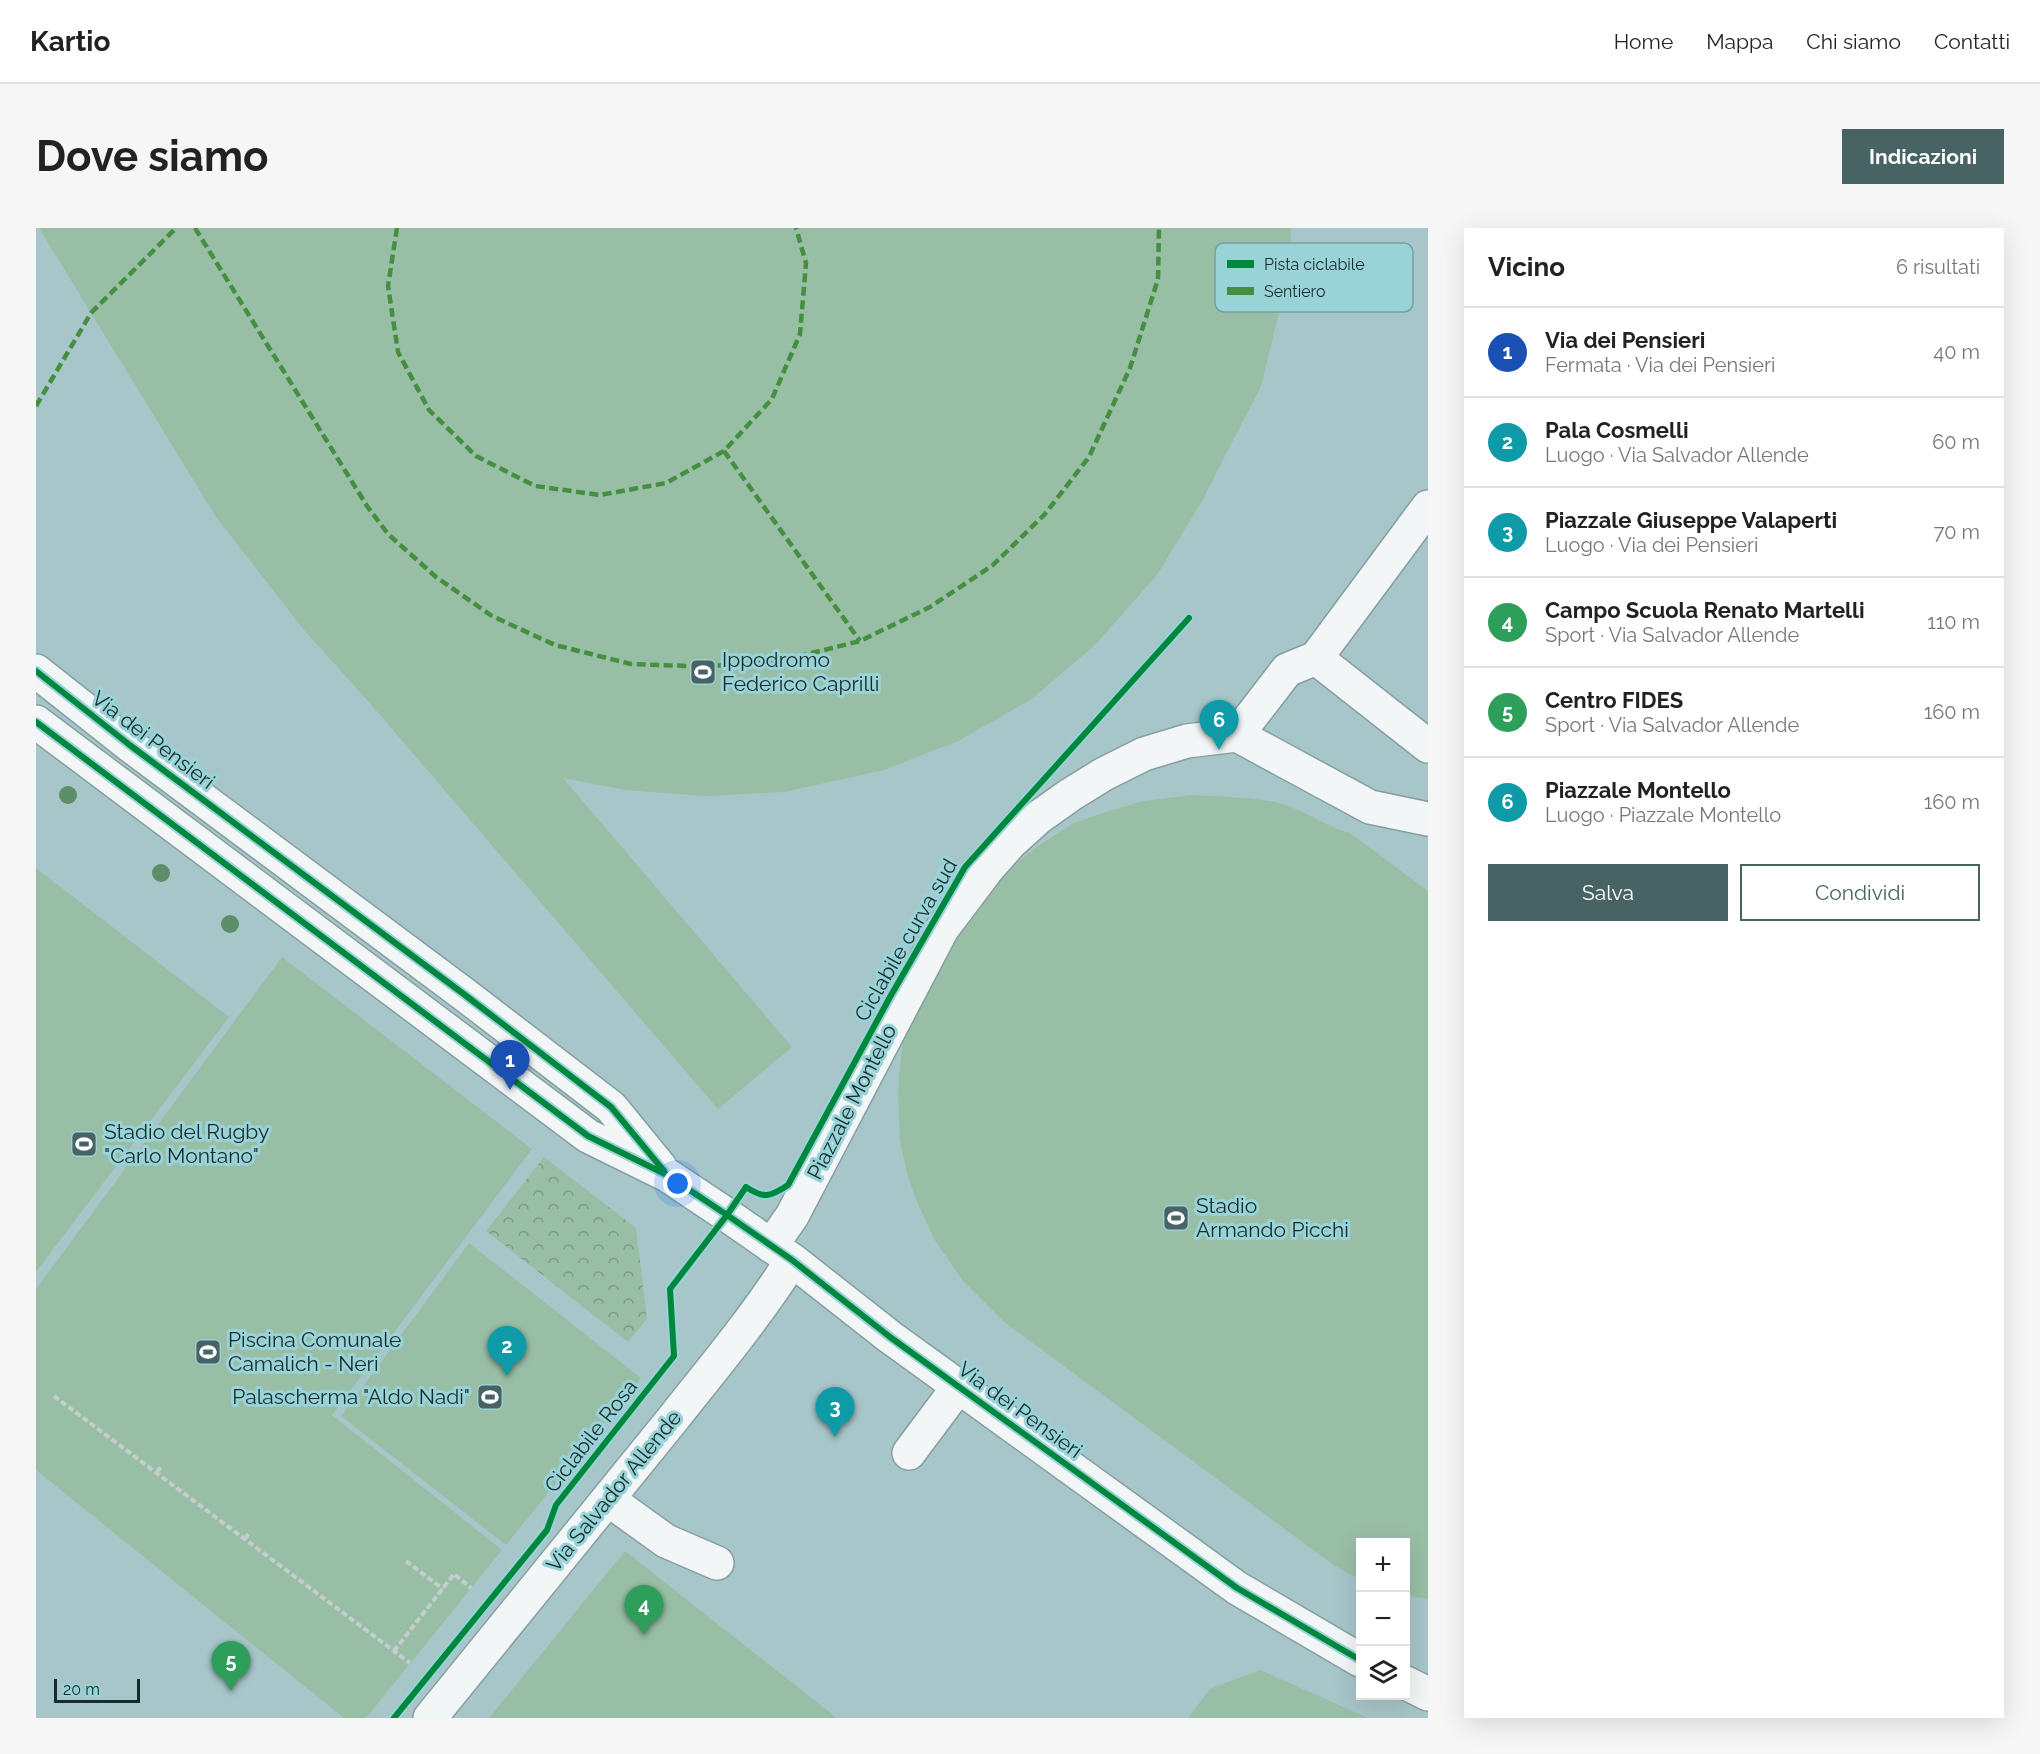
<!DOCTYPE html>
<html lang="it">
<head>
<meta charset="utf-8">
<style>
  :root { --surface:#fff; --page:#f6f6f6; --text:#222; --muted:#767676; --line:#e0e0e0; --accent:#486364 }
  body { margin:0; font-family:Raleway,sans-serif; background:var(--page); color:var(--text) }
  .controls { position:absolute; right:18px; bottom:18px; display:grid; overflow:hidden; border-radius:0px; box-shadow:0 6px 24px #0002 }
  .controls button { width:54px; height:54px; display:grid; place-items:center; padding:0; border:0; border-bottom:2px solid var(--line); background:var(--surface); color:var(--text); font:30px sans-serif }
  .scale { position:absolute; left:18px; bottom:15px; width:86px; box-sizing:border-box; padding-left:6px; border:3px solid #152d2e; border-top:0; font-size:16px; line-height:21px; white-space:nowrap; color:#152d2e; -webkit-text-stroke:4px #99d3d7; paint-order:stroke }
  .you { position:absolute; left:642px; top:956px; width:21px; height:21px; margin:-15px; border:4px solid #fff; border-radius:50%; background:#1a73e8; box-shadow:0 0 0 9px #1a73e833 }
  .badge { display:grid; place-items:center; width:39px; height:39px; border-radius:50%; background:var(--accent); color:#fff; font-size:20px; font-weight:700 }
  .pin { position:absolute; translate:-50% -50px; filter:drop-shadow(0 2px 3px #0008) }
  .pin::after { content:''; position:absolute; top:32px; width:21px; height:18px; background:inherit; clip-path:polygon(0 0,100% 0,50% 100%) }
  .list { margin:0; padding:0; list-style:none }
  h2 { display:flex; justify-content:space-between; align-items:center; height:78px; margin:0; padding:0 24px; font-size:26px }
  h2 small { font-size:20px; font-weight:400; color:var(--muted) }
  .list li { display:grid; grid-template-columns:39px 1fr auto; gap:18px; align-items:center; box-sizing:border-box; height:90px; padding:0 24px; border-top:2px solid var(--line) }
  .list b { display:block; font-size:22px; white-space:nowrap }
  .list p { margin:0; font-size:20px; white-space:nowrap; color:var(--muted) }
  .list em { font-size:20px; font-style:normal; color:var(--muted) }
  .actions { display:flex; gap:12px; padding:18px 24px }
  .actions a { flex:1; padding:14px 0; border:2px solid var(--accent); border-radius:0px; text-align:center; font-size:21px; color:var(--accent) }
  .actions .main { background:var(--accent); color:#fff }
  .icon { flex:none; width:33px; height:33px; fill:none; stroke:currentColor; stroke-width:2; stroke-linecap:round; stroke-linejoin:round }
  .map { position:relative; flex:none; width:1392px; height:1490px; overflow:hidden; border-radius:0px }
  header { display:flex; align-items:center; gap:36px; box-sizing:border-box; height:84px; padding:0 30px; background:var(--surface); border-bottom:2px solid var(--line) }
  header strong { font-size:28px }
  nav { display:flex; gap:33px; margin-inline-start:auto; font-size:21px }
  .intro { display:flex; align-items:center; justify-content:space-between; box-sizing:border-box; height:144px; padding:0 36px }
  h1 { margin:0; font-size:42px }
  .button { padding:15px 27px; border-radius:0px; background:var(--accent); color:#fff; font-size:21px; font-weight:700 }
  main { display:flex; gap:36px; padding:0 36px }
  aside { flex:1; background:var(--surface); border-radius:0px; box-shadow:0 6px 24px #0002 }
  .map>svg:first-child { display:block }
</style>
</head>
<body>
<header>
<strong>Kartio</strong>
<nav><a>Home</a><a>Mappa</a><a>Chi siamo</a><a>Contatti</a></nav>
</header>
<div class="intro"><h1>Dove siamo</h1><a class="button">Indicazioni</a></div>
<main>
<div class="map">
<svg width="1392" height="1490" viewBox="0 0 1392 1490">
  <defs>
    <pattern id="forest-crowns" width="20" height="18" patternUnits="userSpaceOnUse" patternTransform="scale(1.5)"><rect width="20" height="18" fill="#99bea6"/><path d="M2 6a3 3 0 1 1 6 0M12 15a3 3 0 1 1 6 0" fill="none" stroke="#7c9b88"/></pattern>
  </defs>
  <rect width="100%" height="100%" fill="#a7c6c9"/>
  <path fill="url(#forest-crowns)" d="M 508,929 L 600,1000 L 611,1091 L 592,1114 L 450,1003 Z"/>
  <path fill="#99bea6" d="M 3,0 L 1255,0 L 1256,32 L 1225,158 L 1166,273 L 1121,347 L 1059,417 L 996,471 L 922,513 L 848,542 L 748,564 L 669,568 L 589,562 L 527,550 L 756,819 L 682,881 L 332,473 L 268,402 L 180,289 Z
    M 1156,567 C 1182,569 1226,569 1250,577 C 1271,585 1294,600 1314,605 L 1392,663 L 1392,1371 L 1370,1367 L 1370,1314 L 1324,1314 L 1324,1351 L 1299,1338 L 968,1094 L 927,1053 L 898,1011 L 879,969 L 871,945 L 864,913 L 862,861 L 866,819 L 879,776 L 895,738 L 964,647 L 1005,616 L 1038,595 L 1073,583 L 1108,573 Z
    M 0,640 L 193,789 L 0,1044 Z
    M 246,729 L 496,921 L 296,1187 L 466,1322 L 330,1490 L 308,1490 L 0,1242 L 0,1061 Z
    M 433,1015 L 605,1150 L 470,1317 L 305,1188 Z
    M 589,1323 L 801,1490 L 453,1490 Z
    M 1224,1442 L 1332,1490 L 1152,1490 L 1174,1461 Z"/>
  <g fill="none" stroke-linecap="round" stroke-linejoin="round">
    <defs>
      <path id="minor" d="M 1280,430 L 1392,279
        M 1280,430 L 1392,518
        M 0,443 L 95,518 L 429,767 L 575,879 L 624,939
        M 0,494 L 552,908 L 631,947 L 691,987 L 756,1032 L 854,1109 L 1201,1360 L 1324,1432
        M 1201,507 L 1334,579 L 1392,591
        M 735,1018 L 756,988 L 906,701 L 952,640 L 974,615 L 1003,589 L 1034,567 L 1068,546 L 1108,526 L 1151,513 L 1201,507 L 1251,442 L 1280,430
        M 873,1225 L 923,1158
        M 573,1272 L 630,1313 L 681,1335
        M 1370,1455 L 1392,1466
        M 394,1490 C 474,1390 556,1292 636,1192 C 677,1140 721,1088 756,1032"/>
    </defs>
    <use href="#minor" stroke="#869ea1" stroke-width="36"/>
    <path stroke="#c4cecf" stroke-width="4" stroke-dasharray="6 3" stroke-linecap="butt" d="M 18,1168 L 374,1435
      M 121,1244 L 126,1237
      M 209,1311 L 214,1303
      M 370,1333 L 407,1361
      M 358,1423 L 418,1346 L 435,1360"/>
    <use href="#minor" stroke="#f2f6f7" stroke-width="33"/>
    <path stroke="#448f40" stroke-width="4.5" stroke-dasharray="9 4.5" stroke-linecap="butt" d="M 159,0 L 331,278 L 352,306 L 400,349 L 456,388 L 519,417 L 595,436 L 653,438 L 709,437 L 764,428 L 824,413 L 894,379 L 957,337 L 1009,286 L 1053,229 L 1094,140 L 1122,51 L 1123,0
      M 361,0 L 352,58 L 362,124 L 393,182 L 440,228 L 499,258 L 564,267 L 630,255 L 688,223 L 736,171 L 764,106 L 770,35 L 760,0
      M 0,178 L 55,85 L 140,0
      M 688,223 L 824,413"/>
    <defs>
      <path id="cycleway" d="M 0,443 L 95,518 L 429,767 L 575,879 L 628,943
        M 0,494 L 552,908 L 631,947 L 691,987 L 756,1032 L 854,1109 L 1201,1360 L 1324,1432
        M 358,1490 L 511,1302 L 520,1277 L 638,1128 L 634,1061 L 691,987 L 710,959 C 728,971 734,969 752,957 L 854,769 L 929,639 L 1153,390"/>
    </defs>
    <use href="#cycleway" stroke="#99d3d7" stroke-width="10"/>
    <use href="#cycleway" stroke="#00873e" stroke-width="6"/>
  </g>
  <g fill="#5d8e69">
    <circle cx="32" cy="567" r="9"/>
    <circle cx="125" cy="645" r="9"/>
    <circle cx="194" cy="696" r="9"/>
  </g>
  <defs>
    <symbol id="stadium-square" viewBox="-11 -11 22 22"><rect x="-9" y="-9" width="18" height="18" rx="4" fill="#486364" stroke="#99d3d7"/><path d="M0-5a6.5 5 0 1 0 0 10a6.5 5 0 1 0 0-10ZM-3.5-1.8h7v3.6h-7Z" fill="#fff"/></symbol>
  </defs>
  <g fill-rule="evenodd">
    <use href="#stadium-square" x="652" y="429" width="30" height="30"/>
    <use href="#stadium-square" x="33" y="901" width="30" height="30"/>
    <use href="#stadium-square" x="1125" y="975" width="30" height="30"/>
    <use href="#stadium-square" x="157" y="1109" width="30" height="30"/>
    <use href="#stadium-square" x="439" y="1154" width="30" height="30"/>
  </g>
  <g text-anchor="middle" stroke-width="6" stroke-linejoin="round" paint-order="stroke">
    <g font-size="21" fill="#152d2e" stroke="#99d3d7" text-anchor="start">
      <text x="686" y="439">Ippodromo<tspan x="686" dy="24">Federico Caprilli</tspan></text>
      <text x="68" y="911">Stadio del Rugby<tspan x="68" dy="24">"Carlo Montano"</tspan></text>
      <text x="1160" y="985">Stadio<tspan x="1160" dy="24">Armando Picchi</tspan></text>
      <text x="192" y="1119">Piscina Comunale<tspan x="192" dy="24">Camalich - Neri</tspan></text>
      <text x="434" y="1176" text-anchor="end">Palascherma "Aldo Nadi"</text>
    </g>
    <g font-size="21" fill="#152d2e" stroke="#99d3d7">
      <text transform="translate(117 512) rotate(37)" y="7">Via dei Pensieri</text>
      <text transform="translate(870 712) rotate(-60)" y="7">Ciclabile curva sud</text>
      <text transform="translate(816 874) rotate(-63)" y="7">Piazzale Montello</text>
      <text transform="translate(984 1182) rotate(36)" y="7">Via dei Pensieri</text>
      <text transform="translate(555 1208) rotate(-52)" y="7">Ciclabile Rosa</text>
      <text transform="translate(578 1263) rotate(-51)" y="7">Via Salvador Allende</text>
    </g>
  </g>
  <rect x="1179" y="15" width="198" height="69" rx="9" fill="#99d3d7" stroke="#71a1a4" stroke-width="1.5"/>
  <rect x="1191" y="32" width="27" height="8" fill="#00873e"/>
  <rect x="1191" y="59" width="27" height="8" fill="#448f40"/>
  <g font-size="16" fill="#152d2e">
    <text x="1228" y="42">Pista ciclabile</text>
    <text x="1228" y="69">Sentiero</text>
  </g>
</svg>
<div class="controls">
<button>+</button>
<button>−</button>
<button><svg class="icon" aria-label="layers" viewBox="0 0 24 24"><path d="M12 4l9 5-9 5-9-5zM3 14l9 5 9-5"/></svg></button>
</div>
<div class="scale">20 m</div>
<div class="you"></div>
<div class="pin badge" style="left:474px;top:862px;background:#1a4fb4">1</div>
<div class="pin badge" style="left:471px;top:1148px;background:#0f9aa8">2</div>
<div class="pin badge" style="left:799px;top:1209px;background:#0f9aa8">3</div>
<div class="pin badge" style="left:608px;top:1407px;background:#2e9e5b">4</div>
<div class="pin badge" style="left:195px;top:1463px;background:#2e9e5b">5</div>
<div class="pin badge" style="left:1183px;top:522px;background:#0f9aa8">6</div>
</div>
<aside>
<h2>Vicino<small>6 risultati</small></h2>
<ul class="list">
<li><span class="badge" style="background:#1a4fb4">1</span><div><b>Via dei Pensieri</b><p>Fermata · Via dei Pensieri</p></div><em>40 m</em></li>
<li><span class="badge" style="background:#0f9aa8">2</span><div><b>Pala Cosmelli</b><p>Luogo · Via Salvador Allende</p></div><em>60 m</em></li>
<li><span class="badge" style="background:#0f9aa8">3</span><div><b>Piazzale Giuseppe Valaperti</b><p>Luogo · Via dei Pensieri</p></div><em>70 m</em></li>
<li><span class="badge" style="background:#2e9e5b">4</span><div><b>Campo Scuola Renato Martelli</b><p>Sport · Via Salvador Allende</p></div><em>110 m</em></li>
<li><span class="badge" style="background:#2e9e5b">5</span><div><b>Centro FIDES</b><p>Sport · Via Salvador Allende</p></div><em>160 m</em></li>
<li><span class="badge" style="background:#0f9aa8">6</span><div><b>Piazzale Montello</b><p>Luogo · Piazzale Montello</p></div><em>160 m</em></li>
</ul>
<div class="actions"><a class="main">Salva</a><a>Condividi</a></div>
</aside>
</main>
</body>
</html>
